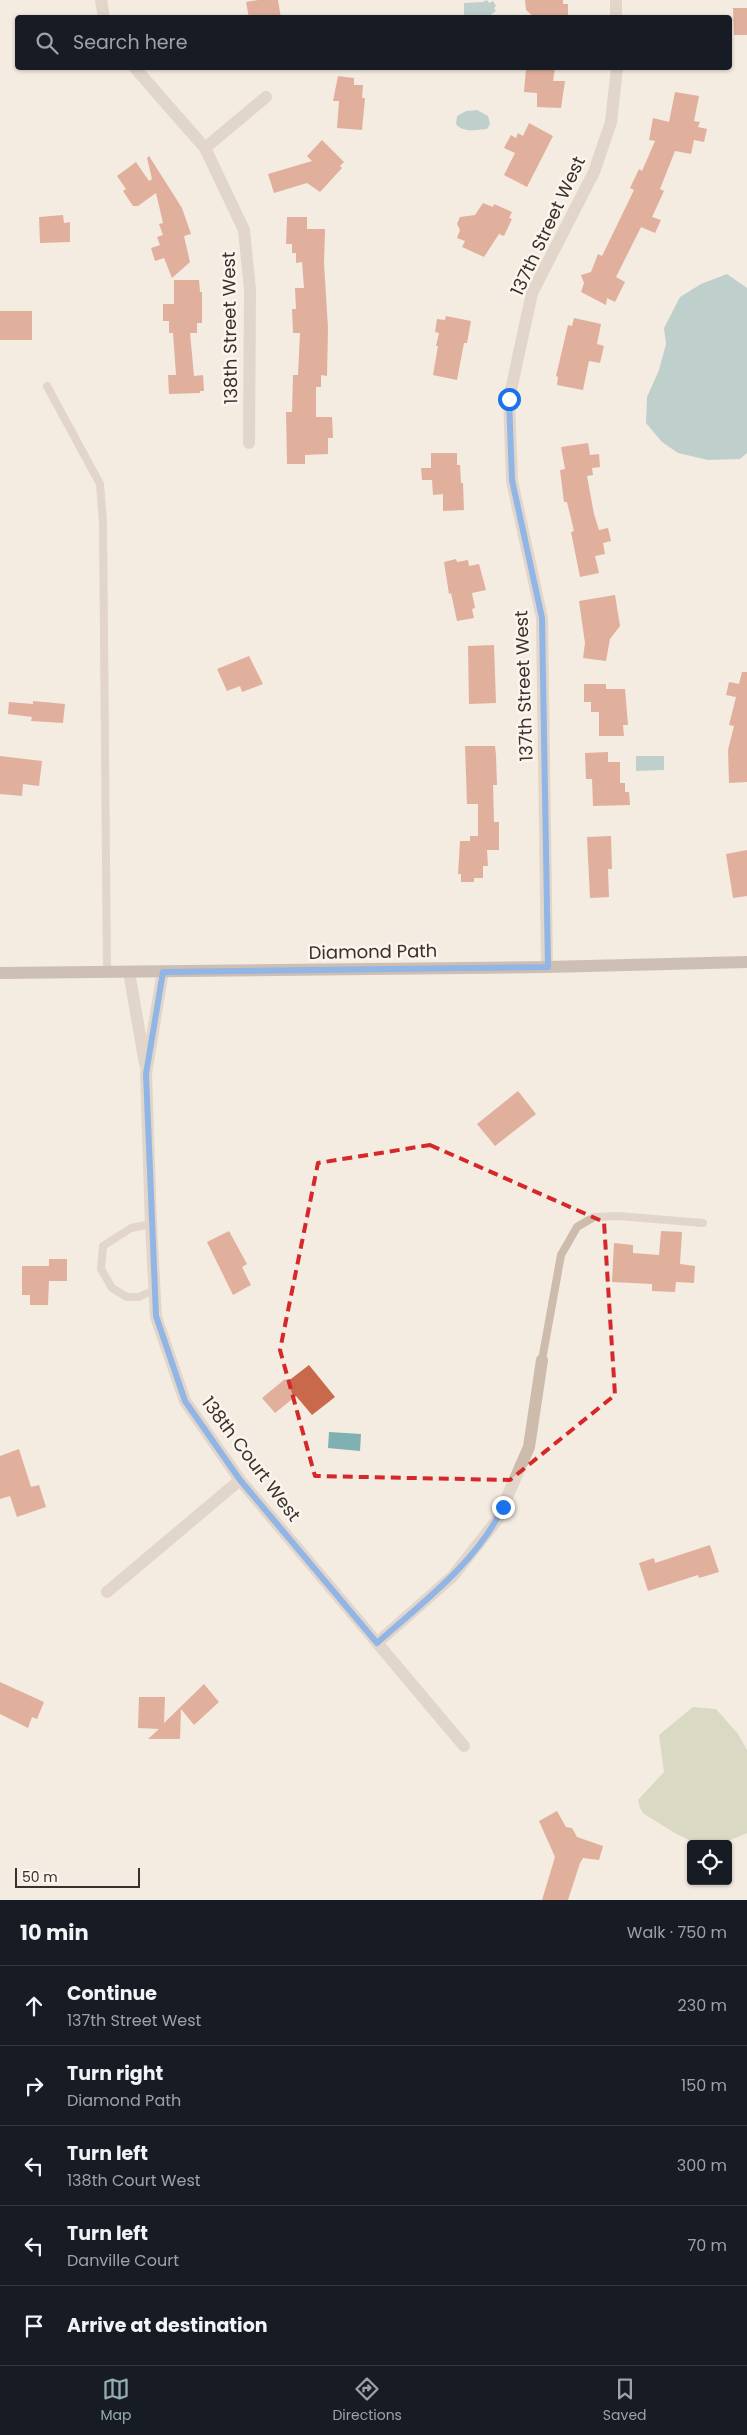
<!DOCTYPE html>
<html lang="en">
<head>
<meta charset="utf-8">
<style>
  :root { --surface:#171b24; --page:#242831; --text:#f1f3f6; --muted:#9ea1a6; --line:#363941; --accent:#92aeb2 }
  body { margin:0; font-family:Poppins,sans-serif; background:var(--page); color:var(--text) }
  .controls { position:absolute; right:15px; bottom:15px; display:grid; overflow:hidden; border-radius:5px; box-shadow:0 1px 4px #0004 }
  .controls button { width:45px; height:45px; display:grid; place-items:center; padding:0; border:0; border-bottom:1px solid var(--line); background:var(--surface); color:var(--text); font:25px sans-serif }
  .scale { position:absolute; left:15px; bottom:12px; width:125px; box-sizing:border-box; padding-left:5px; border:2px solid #3b302b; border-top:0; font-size:14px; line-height:18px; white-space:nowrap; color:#3b302b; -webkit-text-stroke:4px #fbf5ee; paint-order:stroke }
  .stop { position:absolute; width:15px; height:15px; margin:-11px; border:4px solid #1a73e8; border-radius:50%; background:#fff }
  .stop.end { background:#1a73e8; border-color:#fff; box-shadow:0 1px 5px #0008 }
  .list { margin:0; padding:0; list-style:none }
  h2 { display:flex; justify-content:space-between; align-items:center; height:65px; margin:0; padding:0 20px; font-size:21px }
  h2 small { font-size:16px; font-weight:400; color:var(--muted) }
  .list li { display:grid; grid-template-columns:32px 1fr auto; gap:15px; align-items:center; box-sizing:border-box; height:80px; padding:0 20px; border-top:1px solid var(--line) }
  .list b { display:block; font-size:19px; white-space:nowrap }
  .list p { margin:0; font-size:16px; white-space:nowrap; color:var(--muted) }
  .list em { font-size:16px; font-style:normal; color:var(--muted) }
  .icon { flex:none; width:28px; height:28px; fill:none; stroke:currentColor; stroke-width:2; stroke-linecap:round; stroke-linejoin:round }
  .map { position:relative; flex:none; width:747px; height:1900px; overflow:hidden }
  .search { position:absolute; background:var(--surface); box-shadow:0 1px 4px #0004; left:15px; right:15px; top:15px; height:55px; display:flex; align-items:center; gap:12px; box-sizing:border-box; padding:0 18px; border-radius:5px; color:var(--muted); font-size:19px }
  .sheet { height:465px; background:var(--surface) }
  nav { display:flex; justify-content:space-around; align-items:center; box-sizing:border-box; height:70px; border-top:1px solid var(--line); background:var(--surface); font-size:14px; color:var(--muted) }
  nav a { display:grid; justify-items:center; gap:2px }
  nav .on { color:var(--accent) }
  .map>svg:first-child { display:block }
</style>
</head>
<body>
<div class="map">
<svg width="747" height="1900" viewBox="0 0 747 1900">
  <rect width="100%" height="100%" fill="#f4ebe1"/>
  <path fill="#b8c4a0" d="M 693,1707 L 716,1709 L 738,1734 L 747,1750 L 747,1833 C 699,1856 685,1838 644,1814 L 640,1808 L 638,1800 L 664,1772 L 659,1735 Z"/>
  <path fill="#7fb0b2" d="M 487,0 L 489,3 L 493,1 L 496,6 L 494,8 L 496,11 L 488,17 L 464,17 L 464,3 L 483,2 Z
    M 477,110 L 488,116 L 490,124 L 487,129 C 476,130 463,133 456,124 L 457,116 L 466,111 Z
    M 727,274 L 747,288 L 747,453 L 740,459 L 708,460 L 678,453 L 662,442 L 646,423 L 647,397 L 659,370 L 666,344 L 664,328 L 680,297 L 701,284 Z
    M 636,756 L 664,756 L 664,770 L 636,771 Z
    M 329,1432 L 361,1434 L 360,1451 L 328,1448 Z"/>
  <path fill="#c8694b" d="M 258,0 L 278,0 L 281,18 L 249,18 L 246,2 Z
    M 525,0 L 563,0 L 563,4 L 568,4 L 568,18 L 535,18 L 526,10 Z
    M 733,8 L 747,8 L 747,35 L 734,35 Z
    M 526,68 L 555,68 L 553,81 L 565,81 L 561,108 L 537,107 L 537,93 L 524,92 Z
    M 338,76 L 354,78 L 354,85 L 363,85 L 362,98 L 365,98 L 362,130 L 337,128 L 339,101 L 333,101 Z
    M 675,92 L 699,96 L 694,121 L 700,122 L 698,127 L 707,129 L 704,142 L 694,140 L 691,154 L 675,151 L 660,189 L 664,191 L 652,217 L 661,220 L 655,233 L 641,227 L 616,277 L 625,282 L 615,302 L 607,298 L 606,305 L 581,292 L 584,283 L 581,275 L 591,272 L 598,254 L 602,256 L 634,190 L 630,188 L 639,169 L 642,171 L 655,141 L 649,140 L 653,118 L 669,122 Z
    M 529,123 L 553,136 L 527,187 L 504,175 L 515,153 L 504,148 L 511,135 L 516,138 L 518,133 L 523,136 Z
    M 322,140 L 344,162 L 340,166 L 342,168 L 320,192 L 307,183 L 274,193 L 268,174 L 312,161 L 307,156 Z
    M 149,156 L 182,208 L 191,234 L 184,236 L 190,262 L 172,278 L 164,258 L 155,261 L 151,248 L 160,245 L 157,237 L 163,235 L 159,224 L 163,223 L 156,193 L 138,206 L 133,206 L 123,191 L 126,189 L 117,176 L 136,162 L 149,181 L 152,179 L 147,158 Z
    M 483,203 L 493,207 L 494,204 L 512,212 L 509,218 L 512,219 L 504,236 L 499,234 L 484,257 L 462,247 L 465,241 L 457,238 L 460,230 L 457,224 L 460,217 L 475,215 Z
    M 63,215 L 64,223 L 70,222 L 70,242 L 40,243 L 39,217 Z
    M 287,217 L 307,217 L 307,229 L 325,229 L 325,232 L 324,263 L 328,328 L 327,376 L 321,375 L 321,387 L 316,387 L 316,417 L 332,417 L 333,438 L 328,438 L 328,454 L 305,455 L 305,464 L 287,464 L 286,412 L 292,412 L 293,375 L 298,375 L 300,333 L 293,333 L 292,309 L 296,309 L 295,288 L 304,288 L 302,262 L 296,263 L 296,253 L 292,253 L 292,244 L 286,244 Z
    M 174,280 L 199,280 L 200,292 L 202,292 L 202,323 L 197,323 L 197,333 L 190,333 L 194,376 L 203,375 L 204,391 L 200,391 L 200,393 L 169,394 L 168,375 L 176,375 L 173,333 L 169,333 L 169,321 L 163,321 L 163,304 L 174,304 Z
    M 0,311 L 32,311 L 32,340 L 0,340 Z
    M 446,316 L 471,321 L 467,343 L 464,343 L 457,380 L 433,375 L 438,346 L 436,346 L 439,333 L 435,332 L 437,319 L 445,320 Z
    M 574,318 L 601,324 L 597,344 L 604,346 L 600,363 L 589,361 L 583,390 L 557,385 L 558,377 L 556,376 L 568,325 L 572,326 Z
    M 588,443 L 590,455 L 599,454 L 600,467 L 592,468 L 593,475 L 587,476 L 594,514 L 599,530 L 608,528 L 611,541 L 603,543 L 605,554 L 595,556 L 599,573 L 580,577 L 571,532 L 574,531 L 567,502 L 564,502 L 560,470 L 565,469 L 561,447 Z
    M 431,453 L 457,453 L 457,465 L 460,465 L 461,483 L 463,483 L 464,510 L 443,511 L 443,494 L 433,495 L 432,480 L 422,480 L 421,468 L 431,468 Z
    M 456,559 L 457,562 L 468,560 L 469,566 L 479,564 L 486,590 L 472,593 L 475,608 L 472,609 L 474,618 L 457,621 L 451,593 L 449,594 L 444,562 Z
    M 615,595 L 620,626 L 610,639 L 606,661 L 583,658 L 585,643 L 579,601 Z
    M 494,645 L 496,703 L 469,704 L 468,646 Z
    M 249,656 L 263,684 L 242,692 L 240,686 L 227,691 L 217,669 Z
    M 742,672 L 747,672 L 747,782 L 729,783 L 728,750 L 734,726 L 729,725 L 736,697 L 726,695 L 729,682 L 739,684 Z
    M 584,684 L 606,684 L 606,689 L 625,689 L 628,725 L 623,725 L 624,736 L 599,736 L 599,712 L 591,712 L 591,702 L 584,702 Z
    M 33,701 L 65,704 L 63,723 L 31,721 L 32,717 L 8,714 L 9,702 L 33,704 Z
    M 465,746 L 495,746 L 496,755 L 497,785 L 493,785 L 494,822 L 499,822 L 499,850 L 487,850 L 488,866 L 483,866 L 483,878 L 474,878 L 474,882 L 461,882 L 461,874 L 458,874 L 460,841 L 470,841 L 470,836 L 478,836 L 478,804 L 467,804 Z
    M 608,752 L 608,762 L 620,762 L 620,783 L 625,783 L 625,792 L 629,792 L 630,805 L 593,806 L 592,779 L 586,779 L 585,753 Z
    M 0,756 L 42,761 L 39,786 L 23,784 L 22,796 L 0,794 Z
    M 611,836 L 612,869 L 608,869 L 609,897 L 590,898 L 587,837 Z
    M 747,850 L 747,896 L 733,898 L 726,854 Z
    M 518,1091 L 536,1114 L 495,1146 L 477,1124 Z
    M 229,1231 L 247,1264 L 242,1267 L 251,1285 L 233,1295 L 207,1242 Z
    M 661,1231 L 682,1232 L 680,1264 L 695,1266 L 694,1283 L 676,1282 L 675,1292 L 652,1291 L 652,1284 L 612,1282 L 614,1243 L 633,1245 L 633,1253 L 659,1255 Z
    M 49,1259 L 67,1259 L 67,1281 L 49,1281 L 48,1305 L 30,1305 L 30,1295 L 22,1295 L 22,1266 L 49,1266 Z
    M 309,1365 L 335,1397 L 312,1415 L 296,1396 L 275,1413 L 262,1398 L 285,1379 L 287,1382 Z
    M 19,1449 L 31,1487 L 39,1485 L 46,1507 L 17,1517 L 10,1496 L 0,1499 L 0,1456 Z
    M 710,1545 L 719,1572 L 699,1578 L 698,1575 L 648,1591 L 639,1563 L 654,1558 L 655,1563 Z
    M 0,1682 L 44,1702 L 37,1719 L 32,1717 L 28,1728 L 0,1714 Z
    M 204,1684 L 219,1702 L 194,1725 L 181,1709 L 180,1739 L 148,1739 L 159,1729 L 138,1728 L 139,1697 L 165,1697 L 164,1723 Z
    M 557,1811 L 566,1827 L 572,1828 L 577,1837 L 603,1846 L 599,1860 L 583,1858 L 580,1863 L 568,1900 L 542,1900 L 555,1857 L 539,1821 Z"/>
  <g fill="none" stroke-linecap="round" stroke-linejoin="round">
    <path stroke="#cdbbac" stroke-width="8" d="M 47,386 L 100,484 L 103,523 L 107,972
      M 151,1224 L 131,1228 L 103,1246 L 101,1269 L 112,1288 L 127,1297 L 139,1297 L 154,1290
      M 542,1360 L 561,1255 L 577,1227 L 594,1217 L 618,1216 L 703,1223"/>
    <path stroke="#cdbbac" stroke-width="12" d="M 101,0 L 104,18
      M 616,0 L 616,18
      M 135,68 L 205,148 L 244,230 L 250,290 L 249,443
      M 205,148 L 266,97
      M 547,967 L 542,618 L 512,481 L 509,399 L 532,293 L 594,172 L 611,122 L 617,68
      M 163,971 L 146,1074 L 151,1224 L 156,1317 L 185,1401 L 240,1480 L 464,1746
      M 129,972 L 145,1064
      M 107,1592 L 240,1480
      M 377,1643 L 453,1576 L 497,1520 L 529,1447 L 542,1360"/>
    <path stroke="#a18a7d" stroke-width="12" d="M 0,973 L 547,967 L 747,962"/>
  </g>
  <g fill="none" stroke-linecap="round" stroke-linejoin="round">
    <path stroke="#1a73e8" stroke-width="6" d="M 503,1507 C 477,1562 422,1603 377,1643 L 240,1480 L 185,1401 L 156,1316 L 146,1074 L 163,972 L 548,967 L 542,618 L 512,480 L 509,399"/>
  </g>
  <path d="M0 0H747V1900H0ZM 430,1145 L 604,1222 L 615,1395 L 510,1480 L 315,1476 L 280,1350 L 318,1163 Z" fill="#f4ebe1" fill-opacity=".55" fill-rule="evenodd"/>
  <path fill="none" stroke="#d62828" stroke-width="4" stroke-dasharray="10 6" stroke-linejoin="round" d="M 430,1145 L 604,1222 L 615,1395 L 510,1480 L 315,1476 L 280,1350 L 318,1163 Z"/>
  <g text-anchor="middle" stroke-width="5" stroke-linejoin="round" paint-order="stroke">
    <g font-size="18" fill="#3b302b" stroke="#fbf5ee">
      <text transform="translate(548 226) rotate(-65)" y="6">137th Street West</text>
      <text transform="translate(230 328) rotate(-91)" y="6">138th Street West</text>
      <text transform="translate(524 686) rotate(-92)" y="6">137th Street West</text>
      <text transform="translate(373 952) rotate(-1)" y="6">Diamond Path</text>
      <text transform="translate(251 1459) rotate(53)" y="6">138th Court West</text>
    </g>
  </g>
</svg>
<div class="controls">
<button><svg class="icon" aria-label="locate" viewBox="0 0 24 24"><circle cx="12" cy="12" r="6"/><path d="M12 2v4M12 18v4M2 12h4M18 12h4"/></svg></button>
</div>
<div class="scale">50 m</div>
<div class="stop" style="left:509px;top:399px"></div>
<div class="stop end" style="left:503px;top:1507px"></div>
<div class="search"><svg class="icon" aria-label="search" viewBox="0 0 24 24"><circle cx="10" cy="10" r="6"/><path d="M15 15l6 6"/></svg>Search here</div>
</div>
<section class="sheet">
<h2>10 min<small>Walk · 750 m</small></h2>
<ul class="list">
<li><svg class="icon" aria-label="ahead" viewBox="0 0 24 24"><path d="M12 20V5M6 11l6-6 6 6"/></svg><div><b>Continue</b><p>137th Street West</p></div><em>230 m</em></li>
<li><svg class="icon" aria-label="right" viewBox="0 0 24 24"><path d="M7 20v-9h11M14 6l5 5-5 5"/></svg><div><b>Turn right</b><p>Diamond Path</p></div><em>150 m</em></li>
<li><svg class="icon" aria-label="left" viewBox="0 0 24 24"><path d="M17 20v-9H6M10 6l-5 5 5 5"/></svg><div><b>Turn left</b><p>138th Court West</p></div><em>300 m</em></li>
<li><svg class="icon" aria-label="left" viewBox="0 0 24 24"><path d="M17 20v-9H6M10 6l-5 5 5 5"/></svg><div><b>Turn left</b><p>Danville Court</p></div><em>70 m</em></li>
<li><svg class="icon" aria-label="arrive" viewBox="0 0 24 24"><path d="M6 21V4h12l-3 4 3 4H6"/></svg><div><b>Arrive at destination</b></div></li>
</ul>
</section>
<nav>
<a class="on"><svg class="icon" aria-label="map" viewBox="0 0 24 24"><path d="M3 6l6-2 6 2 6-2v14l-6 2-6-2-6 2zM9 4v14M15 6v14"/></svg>Map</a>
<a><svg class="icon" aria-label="directions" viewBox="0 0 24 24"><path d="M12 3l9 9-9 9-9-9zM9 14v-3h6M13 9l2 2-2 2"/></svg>Directions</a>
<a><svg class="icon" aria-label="saved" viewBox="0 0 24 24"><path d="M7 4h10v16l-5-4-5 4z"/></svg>Saved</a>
</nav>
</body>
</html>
